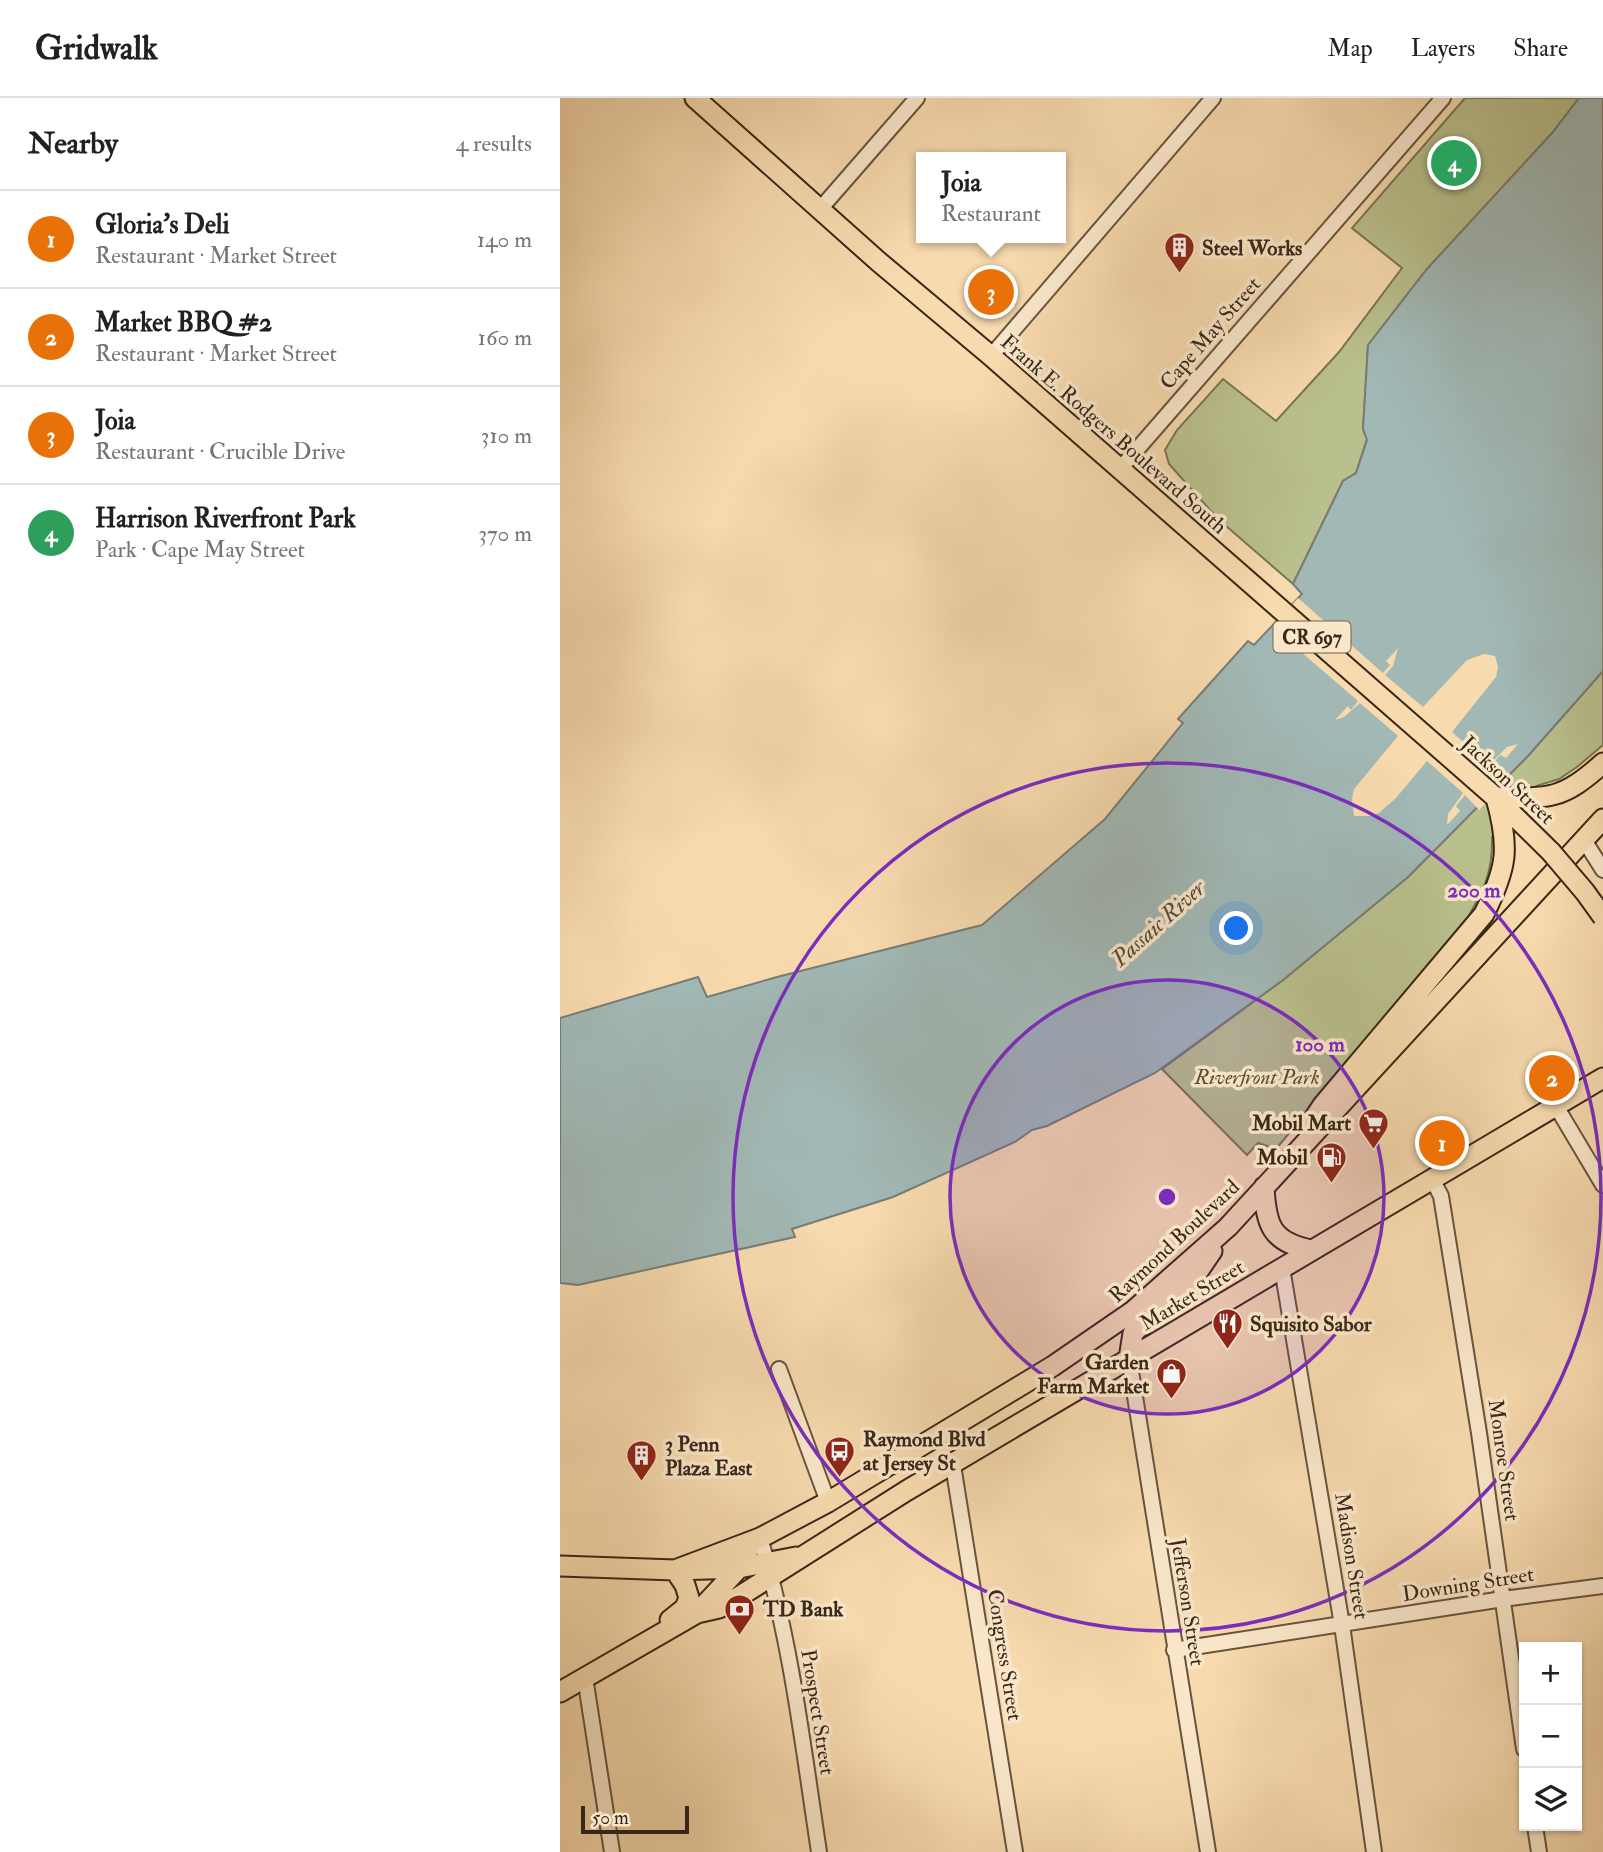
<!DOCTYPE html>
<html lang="en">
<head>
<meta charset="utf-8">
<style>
  :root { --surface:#fff; --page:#f2f2f2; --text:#202124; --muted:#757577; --line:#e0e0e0; --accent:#8f2418 }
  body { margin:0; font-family:"IM FELL Double Pica",serif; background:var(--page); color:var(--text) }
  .controls { position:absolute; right:21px; bottom:21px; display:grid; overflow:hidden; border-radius:0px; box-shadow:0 2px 5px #0004 }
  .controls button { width:63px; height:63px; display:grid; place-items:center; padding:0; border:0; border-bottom:2px solid var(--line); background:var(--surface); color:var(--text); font:35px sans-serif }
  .scale { position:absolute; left:21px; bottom:18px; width:108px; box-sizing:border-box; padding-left:7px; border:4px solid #392718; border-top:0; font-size:19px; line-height:24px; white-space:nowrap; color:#392718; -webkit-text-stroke:5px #fae7ca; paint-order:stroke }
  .you { position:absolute; left:677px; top:831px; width:24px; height:24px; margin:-18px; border:5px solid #fff; border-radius:50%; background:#1a73e8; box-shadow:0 0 0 10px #1a73e833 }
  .badge { display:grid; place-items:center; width:46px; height:46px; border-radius:50%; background:var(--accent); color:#fff; font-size:23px; font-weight:700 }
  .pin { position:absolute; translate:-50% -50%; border:4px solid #fff; box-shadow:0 2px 7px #0006 }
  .popup { position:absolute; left:356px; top:54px; width:150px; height:91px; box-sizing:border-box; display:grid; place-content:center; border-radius:0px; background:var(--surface); filter:drop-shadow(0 2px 5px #0005); font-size:23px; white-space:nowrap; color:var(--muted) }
  .popup b { font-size:26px; color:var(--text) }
  .popup::after { content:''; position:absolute; left:50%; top:100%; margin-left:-14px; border:14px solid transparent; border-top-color:var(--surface) }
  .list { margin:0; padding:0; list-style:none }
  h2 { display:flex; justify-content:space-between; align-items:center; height:91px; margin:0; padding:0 28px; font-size:30px }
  h2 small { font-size:23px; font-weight:400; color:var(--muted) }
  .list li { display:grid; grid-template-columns:46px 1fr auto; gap:21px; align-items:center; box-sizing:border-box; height:98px; padding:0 28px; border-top:2px solid var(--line) }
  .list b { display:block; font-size:26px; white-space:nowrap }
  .list p { margin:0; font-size:23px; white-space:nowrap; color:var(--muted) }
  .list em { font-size:23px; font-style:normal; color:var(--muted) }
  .icon { flex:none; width:38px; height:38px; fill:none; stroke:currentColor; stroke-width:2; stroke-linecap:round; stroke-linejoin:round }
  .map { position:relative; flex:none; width:1043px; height:1754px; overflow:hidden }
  header { display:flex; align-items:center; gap:42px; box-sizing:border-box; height:98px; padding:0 35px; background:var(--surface); border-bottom:2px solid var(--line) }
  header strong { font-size:33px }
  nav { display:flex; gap:38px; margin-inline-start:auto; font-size:24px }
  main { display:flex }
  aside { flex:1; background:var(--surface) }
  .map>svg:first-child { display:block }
</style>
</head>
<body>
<header>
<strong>Gridwalk</strong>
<nav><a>Map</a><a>Layers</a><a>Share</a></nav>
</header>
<main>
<aside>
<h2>Nearby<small>4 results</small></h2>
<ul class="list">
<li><span class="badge" style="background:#e8710a">1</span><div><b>Gloria's Deli</b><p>Restaurant · Market Street</p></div><em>140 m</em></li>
<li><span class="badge" style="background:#e8710a">2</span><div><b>Market BBQ #2</b><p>Restaurant · Market Street</p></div><em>160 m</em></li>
<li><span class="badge" style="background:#e8710a">3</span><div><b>Joia</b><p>Restaurant · Crucible Drive</p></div><em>310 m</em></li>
<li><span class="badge" style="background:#2e9e5b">4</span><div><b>Harrison Riverfront Park</b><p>Park · Cape May Street</p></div><em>370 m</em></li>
</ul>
</aside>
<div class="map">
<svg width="1043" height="1754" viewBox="0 0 1043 1754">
  <rect width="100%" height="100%" fill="#f7daae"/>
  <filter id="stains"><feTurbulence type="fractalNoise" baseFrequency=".00286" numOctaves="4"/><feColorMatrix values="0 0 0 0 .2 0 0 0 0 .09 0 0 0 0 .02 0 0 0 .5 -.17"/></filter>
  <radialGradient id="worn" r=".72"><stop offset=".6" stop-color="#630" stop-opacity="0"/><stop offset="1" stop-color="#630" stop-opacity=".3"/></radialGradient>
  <path fill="#b9c08d" stroke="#797452" stroke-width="2" d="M 905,0 L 1019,0 L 993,34 L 867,171 L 808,247 L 803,331 L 807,341 L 796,375 L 783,383 L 733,486 L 658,421 L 609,366 L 605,352 L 617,332 L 663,281 L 716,323 L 779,254 L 842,170 L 792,130 Z
    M 1043,573 L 1043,647 L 1017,669 L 999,681 L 976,688 L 932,739 C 933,774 924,791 907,821 L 716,1051 L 698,1045 L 687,1057 L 602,971 L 723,882 L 848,779 L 967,659 Z"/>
  <path fill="#a1b8b5" stroke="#777e76" stroke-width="2" d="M 1019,0 L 1043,0 L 1043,573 L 967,659 L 848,779 L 723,882 L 595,975 L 487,1028 L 472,1032 L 455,1044 L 333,1099 L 232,1131 L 235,1139 L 18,1187 L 0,1185 L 0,920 L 138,879 L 147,899 L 217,879 L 422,827 L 545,721 L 623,625 L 618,621 L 688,543 L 694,547 L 742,496 L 733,486 L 783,383 L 796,375 L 807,342 L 803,331 L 808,247 L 867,171 L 993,34 Z"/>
  <path fill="#f7daae" d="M 738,500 L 823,575 L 830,567 L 826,563 L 838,550 L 833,568 L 825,577 L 863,609 L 907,562 L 924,556 L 935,558 L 938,569 L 936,579 L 892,634 L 929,667 L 947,649 L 958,646 L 946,660 L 940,657 L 931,668 L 949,682 L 919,712 L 905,697 L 896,708 L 900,713 L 887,727 L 888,716 L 903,695 L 867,663 L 836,700 L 819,715 L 811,718 L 794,718 L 792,700 L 794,691 L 838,638 L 800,605 L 784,619 L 775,622 L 788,608 L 791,612 L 798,603 L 712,529 Z"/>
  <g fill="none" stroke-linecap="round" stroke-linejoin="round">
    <defs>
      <path id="minor" d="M 261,110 L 357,0
        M 431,258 L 653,0
        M 560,371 L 883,0
        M 1024,742 L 1043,772
        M 996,1008 L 1043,1087
        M 872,1081 L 881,1098 L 919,1335 L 964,1651
        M 722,1170 L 782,1527 L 814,1754
        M 569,1261 L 648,1754
        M 219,1271 L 268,1404
        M 393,1367 L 455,1754
        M 200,1440 C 231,1542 243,1649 259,1754
        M 614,1552 L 943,1501 L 1043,1488
        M 25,1579 L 52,1754
        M 975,1728 L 979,1754"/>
      <path id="major" d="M 135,0 L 319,164 L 431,258 L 935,699 L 991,754
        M 935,699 C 989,701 1002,702 1043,665
        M 749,1028 L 763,1007 L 924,816 C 947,770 950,750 936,700
        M 704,1089 C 706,1127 711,1144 751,1152
        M 569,1261 L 573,1235 L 637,1175 L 652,1153
        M 0,1468 L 115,1472 L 179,1470 L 236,1459
        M 115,1472 L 200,1440 L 268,1404 L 493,1268 L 573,1213 L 668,1129 L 1043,721
        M 137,1515 L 159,1510 L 180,1498 L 346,1393 L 1043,980
        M 110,1522 L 125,1510 L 129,1500 L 125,1487 L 115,1472
        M 0,1594 L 137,1515 L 179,1470 L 193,1443"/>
    </defs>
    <use href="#minor" stroke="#68543e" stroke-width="18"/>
    <use href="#major" stroke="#392718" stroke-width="23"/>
    <use href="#minor" stroke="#fae7ca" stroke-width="14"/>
    <use href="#major" stroke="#f7daae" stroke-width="19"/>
    <defs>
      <path id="major-bridge" d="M 991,754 L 1025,794 L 1043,819"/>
    </defs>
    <use href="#major-bridge" stroke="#392718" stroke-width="23" stroke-linecap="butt"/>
    <use href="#major-bridge" stroke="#f7daae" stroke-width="19"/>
  </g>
  <circle cx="607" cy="1099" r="217" fill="#7b2cbf" fill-opacity=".12"/>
  <g fill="none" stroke="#7b2cbf" stroke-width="3.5">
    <circle cx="607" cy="1099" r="217"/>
    <circle cx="607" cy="1099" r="434"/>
  </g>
  <defs>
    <symbol id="building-pin" viewBox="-11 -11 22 30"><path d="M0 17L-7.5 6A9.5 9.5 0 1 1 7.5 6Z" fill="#8f2418" stroke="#fae7ca"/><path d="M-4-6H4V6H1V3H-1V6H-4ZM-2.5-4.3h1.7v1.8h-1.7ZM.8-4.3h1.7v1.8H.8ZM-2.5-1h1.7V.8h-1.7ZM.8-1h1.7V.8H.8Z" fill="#fff"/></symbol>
    <symbol id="supermarket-pin" viewBox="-11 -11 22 30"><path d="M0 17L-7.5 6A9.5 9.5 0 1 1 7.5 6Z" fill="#8f2418" stroke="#fae7ca"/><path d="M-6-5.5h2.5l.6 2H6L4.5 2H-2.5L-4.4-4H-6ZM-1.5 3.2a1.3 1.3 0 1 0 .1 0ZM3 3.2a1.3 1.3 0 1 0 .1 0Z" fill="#fff"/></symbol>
    <symbol id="fuel-pin" viewBox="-11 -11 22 30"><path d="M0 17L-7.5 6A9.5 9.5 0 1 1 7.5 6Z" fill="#8f2418" stroke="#fae7ca"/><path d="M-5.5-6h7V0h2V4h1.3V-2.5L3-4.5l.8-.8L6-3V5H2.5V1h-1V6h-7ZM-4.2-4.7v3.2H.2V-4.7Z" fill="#fff"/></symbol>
    <symbol id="restaurant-pin" viewBox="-11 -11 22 30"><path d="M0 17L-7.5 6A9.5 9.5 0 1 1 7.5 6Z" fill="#8f2418" stroke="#fae7ca"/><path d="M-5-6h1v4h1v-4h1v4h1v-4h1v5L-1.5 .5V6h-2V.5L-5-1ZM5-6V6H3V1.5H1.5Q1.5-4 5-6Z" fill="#fff"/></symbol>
    <symbol id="shop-pin" viewBox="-11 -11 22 30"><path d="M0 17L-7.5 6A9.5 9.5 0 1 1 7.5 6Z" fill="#8f2418" stroke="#fae7ca"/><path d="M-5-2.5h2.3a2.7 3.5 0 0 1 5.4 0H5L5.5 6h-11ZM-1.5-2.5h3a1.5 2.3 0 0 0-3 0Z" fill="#fff"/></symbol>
    <symbol id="bus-pin" viewBox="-11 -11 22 30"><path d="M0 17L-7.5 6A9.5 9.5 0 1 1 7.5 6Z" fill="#8f2418" stroke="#fae7ca"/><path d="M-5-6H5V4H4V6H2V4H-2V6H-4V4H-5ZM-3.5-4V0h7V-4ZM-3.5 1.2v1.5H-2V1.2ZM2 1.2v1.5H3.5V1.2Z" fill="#fff"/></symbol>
    <symbol id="bank-pin" viewBox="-11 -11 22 30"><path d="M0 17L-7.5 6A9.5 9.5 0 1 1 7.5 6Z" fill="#8f2418" stroke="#fae7ca"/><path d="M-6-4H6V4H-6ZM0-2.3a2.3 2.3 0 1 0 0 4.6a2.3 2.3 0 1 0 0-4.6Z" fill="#fff"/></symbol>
  </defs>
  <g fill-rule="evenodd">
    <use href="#building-pin" x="602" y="132" width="35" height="47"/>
    <use href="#supermarket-pin" x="796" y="1008" width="35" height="47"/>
    <use href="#fuel-pin" x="754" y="1042" width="35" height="47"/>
    <use href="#restaurant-pin" x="650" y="1208" width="35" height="47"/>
    <use href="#shop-pin" x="594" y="1258" width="35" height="47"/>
    <use href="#bus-pin" x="262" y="1336" width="35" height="47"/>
    <use href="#building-pin" x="64" y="1340" width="35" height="47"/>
    <use href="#bank-pin" x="162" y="1494" width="35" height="47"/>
  </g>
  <g text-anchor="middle" stroke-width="7" stroke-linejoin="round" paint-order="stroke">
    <rect fill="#fae7ca" stroke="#73614d" stroke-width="2" x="713.5" y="523.5" width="77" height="31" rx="5"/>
    <g font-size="19" font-weight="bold" fill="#392718">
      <text x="752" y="546">CR 697</text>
    </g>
    <g font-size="21" font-weight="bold" fill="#392718" stroke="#fae7ca" text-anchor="start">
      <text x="642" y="157">Steel Works</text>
      <text x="791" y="1032" text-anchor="end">Mobil Mart</text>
      <text x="748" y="1066" text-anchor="end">Mobil</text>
      <text x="690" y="1233">Squisito Sabor</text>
      <text x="589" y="1271" text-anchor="end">Garden<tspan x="589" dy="24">Farm Market</tspan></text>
      <text x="303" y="1348">Raymond Blvd<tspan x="303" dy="24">at Jersey St</tspan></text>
      <text x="105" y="1353">3 Penn<tspan x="105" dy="24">Plaza East</tspan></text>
      <text x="203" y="1518">TD Bank</text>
    </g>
    <g font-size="21" fill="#392718" stroke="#fae7ca">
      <text transform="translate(650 235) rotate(-49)" y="7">Cape May Street</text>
      <text transform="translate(554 336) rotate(41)" y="7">Frank E. Rodgers Boulevard South</text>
      <text transform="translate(948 682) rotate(43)" y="7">Jackson Street</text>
      <text transform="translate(614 1143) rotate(-43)" y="7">Raymond Boulevard</text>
      <text transform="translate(632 1197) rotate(-31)" y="7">Market Street</text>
      <text transform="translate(944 1362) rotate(82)" y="7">Monroe Street</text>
      <text transform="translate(792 1458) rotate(81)" y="7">Madison Street</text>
      <text transform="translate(908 1486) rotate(-9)" y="7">Downing Street</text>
      <text transform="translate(628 1504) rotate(81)" y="7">Jefferson Street</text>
      <text transform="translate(445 1557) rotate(81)" y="7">Congress Street</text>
      <text transform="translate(258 1614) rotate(81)" y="7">Prospect Street</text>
    </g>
    <g font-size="21" font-style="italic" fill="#594d35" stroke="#fae7ca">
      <text x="697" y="986">Riverfront Park</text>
    </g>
    <g font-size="23" font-style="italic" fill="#534b3f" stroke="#fae7ca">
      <text transform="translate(598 825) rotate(-42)" y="8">Passaic River</text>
    </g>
  </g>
  <circle cx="607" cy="1099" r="10" fill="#7b2cbf" stroke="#fae7ca" stroke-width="3.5"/>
  <g font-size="21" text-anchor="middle" font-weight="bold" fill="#7b2cbf" stroke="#fae7ca" stroke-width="7" stroke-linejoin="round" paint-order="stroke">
    <text x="914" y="799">200 m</text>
    <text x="760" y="953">100 m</text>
  </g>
  <rect width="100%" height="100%" filter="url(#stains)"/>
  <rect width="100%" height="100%" fill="url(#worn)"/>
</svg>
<div class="controls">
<button>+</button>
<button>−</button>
<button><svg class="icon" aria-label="layers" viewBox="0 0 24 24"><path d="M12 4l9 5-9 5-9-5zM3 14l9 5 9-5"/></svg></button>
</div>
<div class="scale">50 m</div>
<div class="you"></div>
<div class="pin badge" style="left:882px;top:1045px;background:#e8710a">1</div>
<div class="pin badge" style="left:992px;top:980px;background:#e8710a">2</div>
<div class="pin badge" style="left:431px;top:194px;background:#e8710a">3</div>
<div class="popup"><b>Joia</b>Restaurant</div>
<div class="pin badge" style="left:894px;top:65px;background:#2e9e5b">4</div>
</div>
</main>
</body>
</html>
